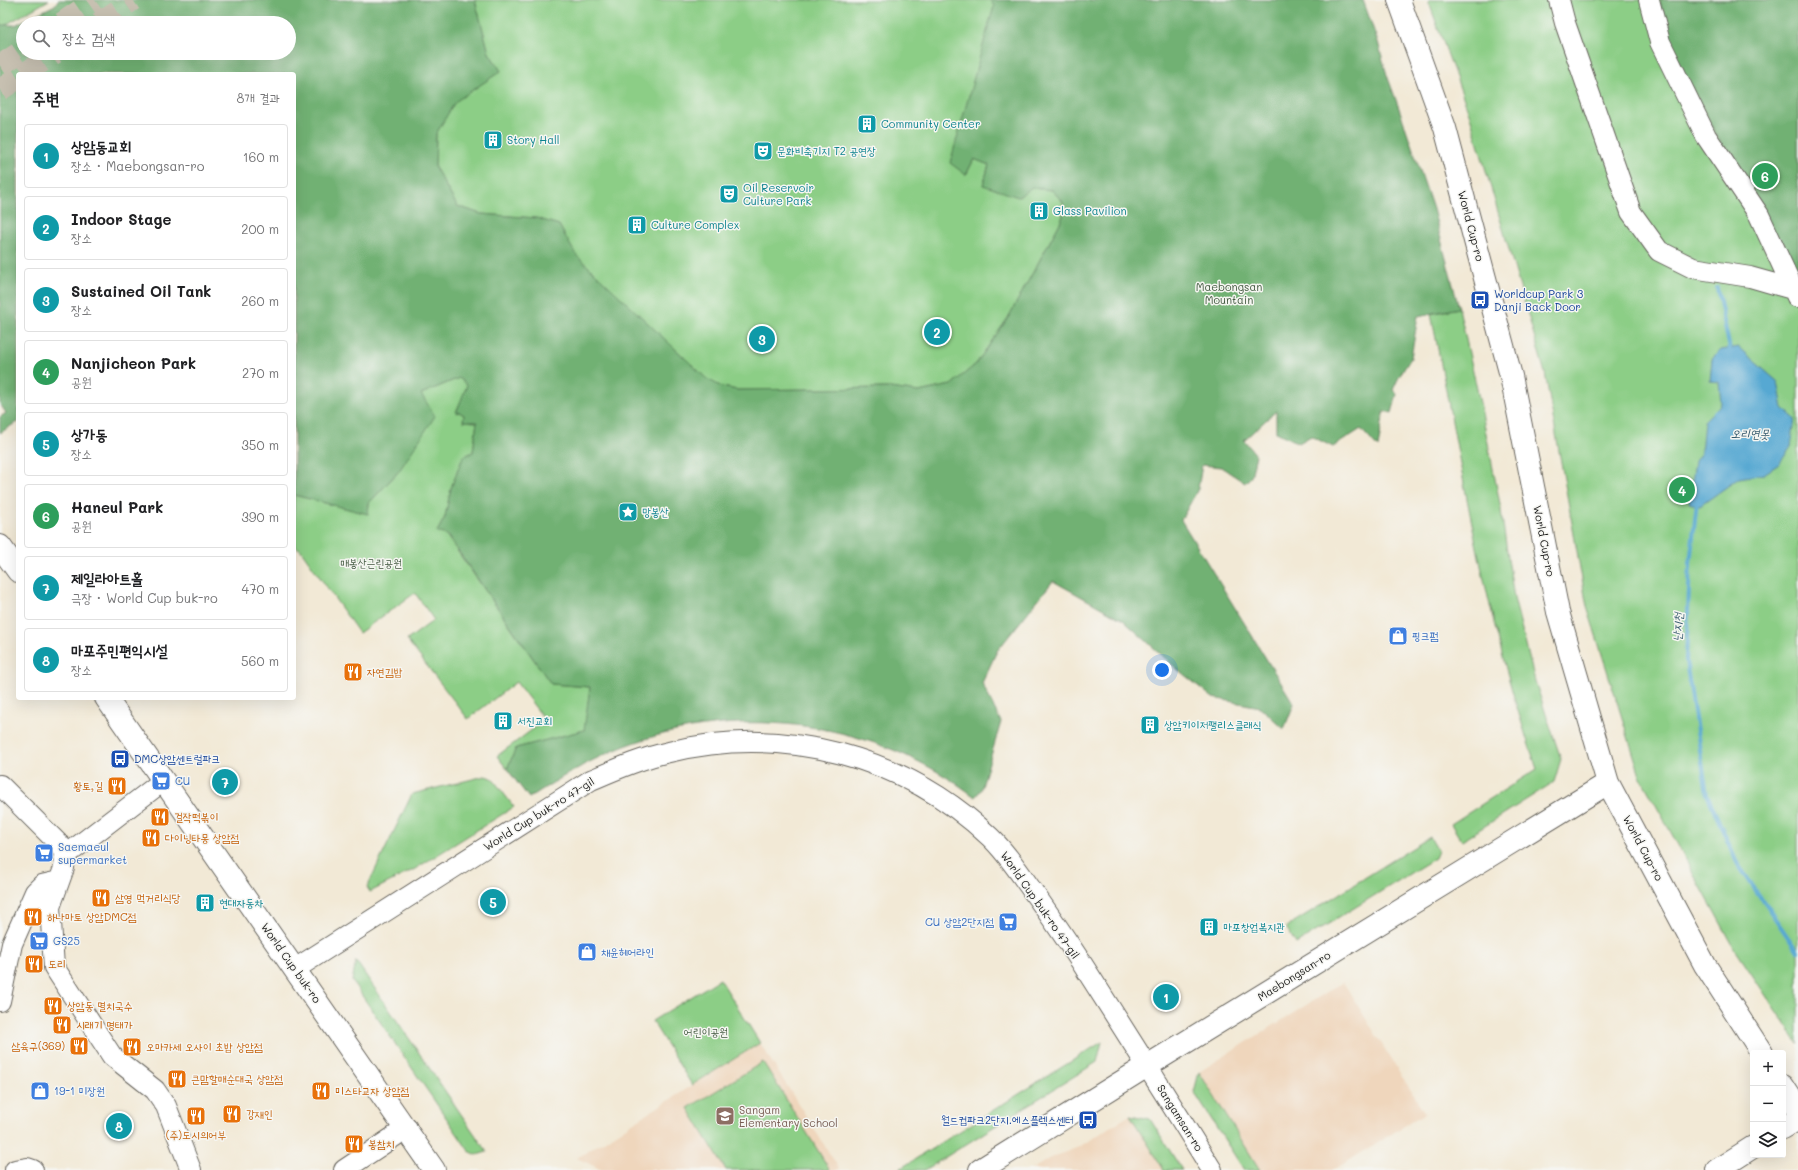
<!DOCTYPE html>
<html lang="ko">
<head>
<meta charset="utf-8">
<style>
  :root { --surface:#fff; --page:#f2f2f2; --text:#202124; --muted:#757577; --line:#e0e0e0; --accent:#1f6fb2 }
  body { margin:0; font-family:Mali,"Poor Story",sans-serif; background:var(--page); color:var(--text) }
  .controls { position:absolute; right:12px; bottom:12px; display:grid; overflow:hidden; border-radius:4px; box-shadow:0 4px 16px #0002 }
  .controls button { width:36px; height:36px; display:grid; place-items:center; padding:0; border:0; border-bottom:1px solid var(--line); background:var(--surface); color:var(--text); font:20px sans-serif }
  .you { position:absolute; left:1162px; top:670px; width:14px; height:14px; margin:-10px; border:3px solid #fff; border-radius:50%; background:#1a73e8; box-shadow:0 0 0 6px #1a73e833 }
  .badge { display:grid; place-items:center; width:26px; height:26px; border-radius:50%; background:var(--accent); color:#fff; font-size:13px; font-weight:700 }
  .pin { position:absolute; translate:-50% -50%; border:2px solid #fff; box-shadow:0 1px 4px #0006 }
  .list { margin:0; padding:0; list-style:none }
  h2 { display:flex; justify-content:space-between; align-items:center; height:52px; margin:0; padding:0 16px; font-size:17px }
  h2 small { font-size:13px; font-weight:400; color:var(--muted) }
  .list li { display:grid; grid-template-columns:26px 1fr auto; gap:12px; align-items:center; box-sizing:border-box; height:64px; margin:0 8px 8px; padding:0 8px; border:1px solid var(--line); border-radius:4px }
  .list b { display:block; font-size:15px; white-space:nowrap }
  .list p { margin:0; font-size:13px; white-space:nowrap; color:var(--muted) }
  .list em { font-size:13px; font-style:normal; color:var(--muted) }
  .icon { flex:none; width:22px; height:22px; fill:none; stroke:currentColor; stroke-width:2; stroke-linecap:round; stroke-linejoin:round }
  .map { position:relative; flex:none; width:1798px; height:1170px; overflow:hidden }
  .search { position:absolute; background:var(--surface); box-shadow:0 4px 16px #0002; left:16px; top:16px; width:280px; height:44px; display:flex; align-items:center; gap:10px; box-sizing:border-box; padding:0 14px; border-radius:22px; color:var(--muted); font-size:15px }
  .panel { position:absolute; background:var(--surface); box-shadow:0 4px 16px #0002; left:16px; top:72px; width:280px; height:628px; border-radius:4px }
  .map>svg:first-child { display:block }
</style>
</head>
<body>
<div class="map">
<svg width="1798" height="1170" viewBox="0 0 1798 1170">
  <rect width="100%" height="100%" fill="#f6f6f2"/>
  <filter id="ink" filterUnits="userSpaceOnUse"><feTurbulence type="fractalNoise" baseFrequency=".025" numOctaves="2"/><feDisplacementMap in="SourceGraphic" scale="8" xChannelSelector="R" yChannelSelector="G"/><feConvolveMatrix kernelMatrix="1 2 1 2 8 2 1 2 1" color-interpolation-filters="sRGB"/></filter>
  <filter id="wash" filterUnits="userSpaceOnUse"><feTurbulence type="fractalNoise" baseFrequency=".012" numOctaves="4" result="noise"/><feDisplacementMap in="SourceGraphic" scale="16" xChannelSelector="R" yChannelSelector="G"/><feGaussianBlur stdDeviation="0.9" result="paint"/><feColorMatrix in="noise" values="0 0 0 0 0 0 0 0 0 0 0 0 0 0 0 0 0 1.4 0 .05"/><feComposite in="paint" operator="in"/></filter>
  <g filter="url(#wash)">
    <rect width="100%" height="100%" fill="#f2e9d6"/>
    <path fill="#efd6bc" d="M 1343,982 L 1425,1113 L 1334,1170 L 1260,1170 L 1199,1072 Z
      M 760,1043 L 840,1170 L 602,1170 L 577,1158 Z
      M 1130,1115 L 1164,1170 L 1031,1170 L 1050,1158 L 1079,1147 Z"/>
    <path fill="#8cce86" stroke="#547551" d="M 0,0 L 49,0 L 0,28 Z
      M 475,0 L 990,0 L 994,6 L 966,175 L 974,159 L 989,165 L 983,185 L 1032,188 L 1052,190 L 1063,202 L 1063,216 L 1060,223 L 1008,318 L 976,364 L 951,385 L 919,392 L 890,388 L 737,390 L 722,387 L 707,379 L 575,255 L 559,225 L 536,218 L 481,214 L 457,206 L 435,167 L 436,134 L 454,102 L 501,71 L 489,53 Z
      M 1428,0 L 1798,0 L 1798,1044 L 1735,949 L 1641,778 L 1587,607 L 1545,373 L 1470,116 Z
      M 1459,308 L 1479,398 L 1500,504 L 1514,598 L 1535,681 L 1561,759 L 1554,782 L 1463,840 L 1459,837 L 1451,824 L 1537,769 C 1485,622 1462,466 1431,314 Z
      M 459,378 L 468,385 L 456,412 L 459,412 L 464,415 L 463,421 L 477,422 L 473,452 L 463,457 L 451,488 L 445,517 L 437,532 L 446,535 L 551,684 L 590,687 L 585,730 L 516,748 L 507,769 L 497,756 L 545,720 L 516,682 L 468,719 L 407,640 L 434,620 L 415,593 L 359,633 L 300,549 L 294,546 L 294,495 L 368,514 L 369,503 L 399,471 L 421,394 Z
      M 485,776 L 492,778 L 514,807 L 415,869 L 370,892 L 367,887 L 412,794 Z
      M 1430,837 L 1438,851 L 1435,858 L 1296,944 L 1286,927 Z
      M 356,961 L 487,1152 L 477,1155 L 469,1151 L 352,981 Z
      M 720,979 L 760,1043 L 692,1085 L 652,1021 Z
      M 1102,1042 L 1097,1062 L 925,1170 L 898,1170 Z
      M 763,1062 L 830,1170 L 726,1170 L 688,1108 Z
      M 1199,1072 L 1260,1170 L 1244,1170 L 1194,1092 Z
      M 1130,1115 L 1150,1119 L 1182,1170 L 1164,1170 Z"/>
    <path fill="#71b173" stroke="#466648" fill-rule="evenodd" d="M 58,0 L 475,0 L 489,53 L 501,71 L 455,102 L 436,134 L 435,167 L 457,206 L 481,214 L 536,218 L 559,225 L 576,255 L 707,379 L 722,387 L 737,390 L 890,388 L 919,392 L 951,385 L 976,364 L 1008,318 L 1060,223 L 1063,216 L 1063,202 L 1052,190 L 1032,188 L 1018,197 L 983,185 L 989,165 L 974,159 L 966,175 L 950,163 L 994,6 L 990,0 L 1363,0 L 1378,42 L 1387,75 L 1400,111 L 1433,209 L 1459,308 L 1418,316 L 1411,358 L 1399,377 L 1393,390 L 1397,394 L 1392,413 L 1384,411 L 1378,448 L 1361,429 L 1333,447 L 1311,436 L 1299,443 L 1276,432 L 1276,411 L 1244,440 L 1256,455 L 1251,477 L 1245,483 L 1221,467 L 1202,465 L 1198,489 L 1181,520 L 1294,704 L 1284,729 L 1260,707 L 1213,698 L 1177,669 L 1123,620 L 1053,581 L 997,651 L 982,683 L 1001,722 L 981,790 L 975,797 C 876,721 742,702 625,746 C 591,759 560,778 529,798 L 507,769 L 516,748 L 584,730 L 590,687 L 551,684 L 447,535 L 437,532 L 445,517 L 451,488 L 463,457 L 473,452 L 477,422 L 463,421 L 464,415 L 459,412 L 456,413 L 467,385 L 459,378 L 421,394 L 435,416 L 399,471 L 369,503 L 368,514 L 294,495 L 294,74 L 18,74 L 18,423 L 17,422 L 0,433 L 0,417 L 6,413 L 0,404 L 0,25 L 15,25 L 55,5 ZM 23,23 L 289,23 L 289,53 L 23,53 Z
      M 1660,0 L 1798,0 L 1798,281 L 1718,137 L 1666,38 Z"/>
    <path fill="#57a8d2" stroke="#3a6277" d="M 1738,347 L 1778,382 L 1783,408 L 1795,419 L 1791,447 L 1779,464 L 1764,474 L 1739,478 L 1700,506 L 1689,503 L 1695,461 L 1701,453 L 1704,421 L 1721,404 L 1719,382 L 1710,381 L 1712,359 L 1721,350 Z"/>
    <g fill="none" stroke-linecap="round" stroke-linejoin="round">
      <path stroke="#57a8d2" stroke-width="4" d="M 1717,288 L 1731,354
        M 1697,502 L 1690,563 L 1686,661 L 1707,794 L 1737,863 L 1798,952"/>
    </g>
  </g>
  <g filter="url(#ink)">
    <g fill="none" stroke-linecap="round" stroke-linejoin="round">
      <path stroke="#c7c0b1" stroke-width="22" stroke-dasharray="22 11" stroke-linecap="butt" d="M 62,23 L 95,0
        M 99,23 L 133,0
        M 0,66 L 23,50
        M 24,74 L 55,53
        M 0,90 L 18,78"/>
      <defs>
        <path id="minor" d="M 1559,0 L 1565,23 L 1631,212 L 1659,251 L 1693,268 L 1750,277 L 1792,289
          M 1649,0 L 1660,42 L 1706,136 L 1759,215 L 1797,297
          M 163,781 L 65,856 L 64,868 L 50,907 L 54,967 L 112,1056 L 155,1090 L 166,1106 L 191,1170
          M 0,785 L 61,846 L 65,856
          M 295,969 L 591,780 C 617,769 642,758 669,752 C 783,724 905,756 990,837 C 1005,851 1017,869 1029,886 C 1047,911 1064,936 1081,962 C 1125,1031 1169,1100 1212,1170
          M 0,1001 L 12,944 L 35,892 L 42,885 L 59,881
          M 15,1170 L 27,1168 L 33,1170
          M 344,1170 L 407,1128"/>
        <path id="major" d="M 1399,0 L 1445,128 L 1511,376 L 1558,612 L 1608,783 L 1705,965 L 1762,1053
          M 0,546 L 18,571
          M 106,698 L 434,1170
          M 1783,1086 L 1798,1109
          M 1783,1128 L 1798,1119
          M 980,1170 L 1147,1066 L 1608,783
          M 1717,1170 L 1753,1147"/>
      </defs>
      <use href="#minor" stroke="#67645d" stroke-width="22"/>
      <use href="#major" stroke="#67645d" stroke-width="24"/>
      <use href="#minor" stroke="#fff" stroke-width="20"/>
      <use href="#major" stroke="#fff" stroke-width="22"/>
    </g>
  </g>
  <defs>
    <symbol id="building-square" viewBox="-11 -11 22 22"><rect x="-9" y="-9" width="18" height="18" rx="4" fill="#0f9aa8" stroke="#f6f6f2"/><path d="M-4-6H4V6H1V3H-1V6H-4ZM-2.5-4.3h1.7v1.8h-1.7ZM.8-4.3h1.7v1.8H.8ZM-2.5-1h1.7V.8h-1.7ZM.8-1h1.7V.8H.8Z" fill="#fff"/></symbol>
    <symbol id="theatre-square" viewBox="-11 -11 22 22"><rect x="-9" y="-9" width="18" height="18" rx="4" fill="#0f9aa8" stroke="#f6f6f2"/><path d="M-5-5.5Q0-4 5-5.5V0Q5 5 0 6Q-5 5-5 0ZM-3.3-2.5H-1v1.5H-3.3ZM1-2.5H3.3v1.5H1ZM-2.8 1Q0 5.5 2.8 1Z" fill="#fff"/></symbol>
    <symbol id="bus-square" viewBox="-11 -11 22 22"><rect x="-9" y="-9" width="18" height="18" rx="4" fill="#1a4fb4" stroke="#f6f6f2"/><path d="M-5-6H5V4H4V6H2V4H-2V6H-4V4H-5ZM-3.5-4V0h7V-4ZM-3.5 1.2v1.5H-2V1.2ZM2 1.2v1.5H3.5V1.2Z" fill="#fff"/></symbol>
    <symbol id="sight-square" viewBox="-11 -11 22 22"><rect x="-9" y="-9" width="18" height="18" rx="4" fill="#0f9aa8" stroke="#f6f6f2"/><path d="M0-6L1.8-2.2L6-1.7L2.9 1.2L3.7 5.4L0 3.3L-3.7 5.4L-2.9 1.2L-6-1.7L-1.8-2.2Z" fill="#fff"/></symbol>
    <symbol id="shop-square" viewBox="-11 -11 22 22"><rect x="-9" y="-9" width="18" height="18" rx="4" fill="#3f7fe0" stroke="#f6f6f2"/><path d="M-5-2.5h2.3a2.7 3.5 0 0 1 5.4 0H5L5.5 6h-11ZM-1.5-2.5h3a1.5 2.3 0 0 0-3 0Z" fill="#fff"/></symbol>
    <symbol id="restaurant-square" viewBox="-11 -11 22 22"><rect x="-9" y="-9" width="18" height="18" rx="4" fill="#e8710a" stroke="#f6f6f2"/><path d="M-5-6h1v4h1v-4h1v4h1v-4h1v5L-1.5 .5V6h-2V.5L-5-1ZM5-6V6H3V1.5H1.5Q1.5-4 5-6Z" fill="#fff"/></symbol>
    <symbol id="supermarket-square" viewBox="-11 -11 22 22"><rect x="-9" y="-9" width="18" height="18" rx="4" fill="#3f7fe0" stroke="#f6f6f2"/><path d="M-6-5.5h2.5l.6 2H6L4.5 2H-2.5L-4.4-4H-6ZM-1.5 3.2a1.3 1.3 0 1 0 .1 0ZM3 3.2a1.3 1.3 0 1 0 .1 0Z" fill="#fff"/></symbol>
    <symbol id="school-square" viewBox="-11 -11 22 22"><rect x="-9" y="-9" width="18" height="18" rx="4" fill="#8d6e63" stroke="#f6f6f2"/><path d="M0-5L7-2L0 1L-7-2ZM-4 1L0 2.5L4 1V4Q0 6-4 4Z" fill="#fff"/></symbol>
  </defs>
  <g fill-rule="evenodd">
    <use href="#building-square" x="856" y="113" width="22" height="22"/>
    <use href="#building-square" x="482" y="129" width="22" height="22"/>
    <use href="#theatre-square" x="752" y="140" width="22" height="22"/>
    <use href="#theatre-square" x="718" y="183" width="22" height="22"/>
    <use href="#building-square" x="1028" y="200" width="22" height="22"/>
    <use href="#building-square" x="626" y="214" width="22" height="22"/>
    <use href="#bus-square" x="1469" y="289" width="22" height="22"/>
    <use href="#sight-square" x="617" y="501" width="22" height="22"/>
    <use href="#shop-square" x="1387" y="625" width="22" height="22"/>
    <use href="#restaurant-square" x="342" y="661" width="22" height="22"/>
    <use href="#building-square" x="492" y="710" width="22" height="22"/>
    <use href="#building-square" x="1139" y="714" width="22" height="22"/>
    <use href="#bus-square" x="109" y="748" width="22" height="22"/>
    <use href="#supermarket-square" x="150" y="770" width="22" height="22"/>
    <use href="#restaurant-square" x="106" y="775" width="22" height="22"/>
    <use href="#restaurant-square" x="149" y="806" width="22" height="22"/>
    <use href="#restaurant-square" x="140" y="827" width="22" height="22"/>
    <use href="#supermarket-square" x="33" y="842" width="22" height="22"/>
    <use href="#restaurant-square" x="90" y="887" width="22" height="22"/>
    <use href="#building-square" x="194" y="892" width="22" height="22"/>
    <use href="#restaurant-square" x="22" y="906" width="22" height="22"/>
    <use href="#supermarket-square" x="997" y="911" width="22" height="22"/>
    <use href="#building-square" x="1198" y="916" width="22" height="22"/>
    <use href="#supermarket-square" x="28" y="930" width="22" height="22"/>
    <use href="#shop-square" x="576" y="941" width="22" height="22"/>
    <use href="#restaurant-square" x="23" y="953" width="22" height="22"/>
    <use href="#restaurant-square" x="42" y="995" width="22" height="22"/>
    <use href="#restaurant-square" x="51" y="1014" width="22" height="22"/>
    <use href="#restaurant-square" x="68" y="1035" width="22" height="22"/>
    <use href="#restaurant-square" x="121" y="1036" width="22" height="22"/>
    <use href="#restaurant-square" x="166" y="1068" width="22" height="22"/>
    <use href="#shop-square" x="29" y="1080" width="22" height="22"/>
    <use href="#restaurant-square" x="310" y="1080" width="22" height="22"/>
    <use href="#restaurant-square" x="221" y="1103" width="22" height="22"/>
    <use href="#restaurant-square" x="185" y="1105" width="22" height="22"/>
    <use href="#school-square" x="714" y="1105" width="22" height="22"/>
    <use href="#bus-square" x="1077" y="1109" width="22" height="22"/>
    <use href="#restaurant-square" x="343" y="1133" width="22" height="22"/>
  </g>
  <g text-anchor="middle" stroke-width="3" stroke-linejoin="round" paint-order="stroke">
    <g font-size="11" fill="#0d838f" stroke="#f6f6f2" text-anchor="start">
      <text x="881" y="128">Community Center</text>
      <text x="507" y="144">Story Hall</text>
      <text x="777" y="155">문화비축기지 T2 공연장</text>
      <text x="743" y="192">Oil Reservoir<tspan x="743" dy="13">Culture Park</tspan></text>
      <text x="1053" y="215">Glass Pavilion</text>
      <text x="651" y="229">Culture Complex</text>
      <text x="642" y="516">망봉산</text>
      <text x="517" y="725">서진교회</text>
      <text x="1164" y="729">상암키이저팰리스클래식</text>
      <text x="219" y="907">현대자동차</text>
      <text x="1223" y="931">마포창업복지관</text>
    </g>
    <g font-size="11" fill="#1c1c1c" stroke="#f6f6f2">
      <text transform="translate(1471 226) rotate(75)" y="4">World Cup-ro</text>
      <text transform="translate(1544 541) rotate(79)" y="4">World Cup-ro</text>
      <text transform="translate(539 814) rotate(-32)" y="4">World Cup buk-ro 47-gil</text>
      <text transform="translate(1643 848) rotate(62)" y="4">World Cup-ro</text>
      <text transform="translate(1040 905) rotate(55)" y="4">World Cup buk-ro 47-gil</text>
      <text transform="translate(291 963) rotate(55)" y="4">World Cup buk-ro</text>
      <text transform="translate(1294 976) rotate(-32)" y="4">Maebongsan-ro</text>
      <text transform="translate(1180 1118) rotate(58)" y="4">Sangamsan-ro</text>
    </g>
    <g font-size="11" fill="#435a41" stroke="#f6f6f2">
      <text x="1229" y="291">Maebongsan<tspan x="1229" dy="13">Mountain</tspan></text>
      <text x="371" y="567">매봉산근린공원</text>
      <text x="706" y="1036">어린이공원</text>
    </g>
    <g font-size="11" fill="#164399" stroke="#f6f6f2" text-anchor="start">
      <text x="1494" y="298">Worldcup Park 3<tspan x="1494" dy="13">Danji Back Door</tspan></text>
      <text x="134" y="763">DMC상암센트럴파크</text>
      <text x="1074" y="1124" text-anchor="end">월드컵파크2단지.에스플렉스센터</text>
    </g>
    <g font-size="11" fill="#366cbe" stroke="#f6f6f2" text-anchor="start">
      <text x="1412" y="640">핑크펌</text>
      <text x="175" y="785">CU</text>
      <text x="58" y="851">Saemaeul<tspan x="58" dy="13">supermarket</tspan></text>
      <text x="994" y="926" text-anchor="end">CU 상암2단지점</text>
      <text x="53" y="945">GS25</text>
      <text x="601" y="956">채윤헤어라인</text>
      <text x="54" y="1095">19-1 미장원</text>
    </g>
    <g font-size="11" fill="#c56008" stroke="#f6f6f2" text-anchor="start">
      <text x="367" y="676">자연김밥</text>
      <text x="103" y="790" text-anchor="end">황토,길</text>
      <text x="174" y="821">걸작떡볶이</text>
      <text x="165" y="842">다이닝타몽 상암점</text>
      <text x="115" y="902">삼영 먹거리식당</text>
      <text x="47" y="921">하나마토 상암DMC점</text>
      <text x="48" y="968">도리</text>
      <text x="67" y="1010">상암동 멸치국수</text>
      <text x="76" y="1029">시래기 명태가</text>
      <text x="65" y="1050" text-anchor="end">삼육구(369)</text>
      <text x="146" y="1051">오마카세 오사이 초밥 상암점</text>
      <text x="191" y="1083">큰맘할매순대국 상암점</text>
      <text x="335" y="1095">미스타교자 상암점</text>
      <text x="246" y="1118">강재인</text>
      <text x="196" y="1139" text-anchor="middle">(주)도시의어부</text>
      <text x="368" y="1148">봉참치</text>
    </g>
    <g font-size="11" fill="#785e54" stroke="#f6f6f2" text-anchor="start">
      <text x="739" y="1114">Sangam<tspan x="739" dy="13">Elementary School</tspan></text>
    </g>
    <g font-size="12" font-style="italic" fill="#375b6e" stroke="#f6f6f2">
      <text x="1750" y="438">오리연못</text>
      <text transform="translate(1678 627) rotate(-87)" y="4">난지천</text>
    </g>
  </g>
</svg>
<div class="controls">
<button>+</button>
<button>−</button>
<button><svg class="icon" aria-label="layers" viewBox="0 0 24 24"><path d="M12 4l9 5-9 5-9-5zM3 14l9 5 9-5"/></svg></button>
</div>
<div class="you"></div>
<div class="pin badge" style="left:1166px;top:997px;background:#0f9aa8">1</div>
<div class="pin badge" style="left:937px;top:332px;background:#0f9aa8">2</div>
<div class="pin badge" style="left:762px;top:339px;background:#0f9aa8">3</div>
<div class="pin badge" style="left:1682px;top:490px;background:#2e9e5b">4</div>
<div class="pin badge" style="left:493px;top:902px;background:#0f9aa8">5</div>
<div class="pin badge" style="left:1765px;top:176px;background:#2e9e5b">6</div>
<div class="pin badge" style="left:225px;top:782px;background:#0f9aa8">7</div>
<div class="pin badge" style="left:119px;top:1126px;background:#0f9aa8">8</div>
<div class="search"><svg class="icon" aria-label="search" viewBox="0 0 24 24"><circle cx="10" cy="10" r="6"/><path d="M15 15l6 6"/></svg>장소 검색</div>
<section class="panel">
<h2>주변<small>8개 결과</small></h2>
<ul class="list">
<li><span class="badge" style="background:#0f9aa8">1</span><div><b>상암동교회</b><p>장소 · Maebongsan-ro</p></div><em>160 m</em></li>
<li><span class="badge" style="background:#0f9aa8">2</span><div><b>Indoor Stage</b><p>장소</p></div><em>200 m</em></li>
<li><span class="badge" style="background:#0f9aa8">3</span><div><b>Sustained Oil Tank</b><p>장소</p></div><em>260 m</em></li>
<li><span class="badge" style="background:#2e9e5b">4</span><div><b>Nanjicheon Park</b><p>공원</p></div><em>270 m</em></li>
<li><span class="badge" style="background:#0f9aa8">5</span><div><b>상가동</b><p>장소</p></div><em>350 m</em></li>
<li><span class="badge" style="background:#2e9e5b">6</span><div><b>Haneul Park</b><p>공원</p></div><em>390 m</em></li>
<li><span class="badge" style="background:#0f9aa8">7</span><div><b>제일라아트홀</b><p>극장 · World Cup buk-ro</p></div><em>470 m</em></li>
<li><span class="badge" style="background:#0f9aa8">8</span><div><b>마포주민편익시설</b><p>장소</p></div><em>560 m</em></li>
</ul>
</section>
</div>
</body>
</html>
